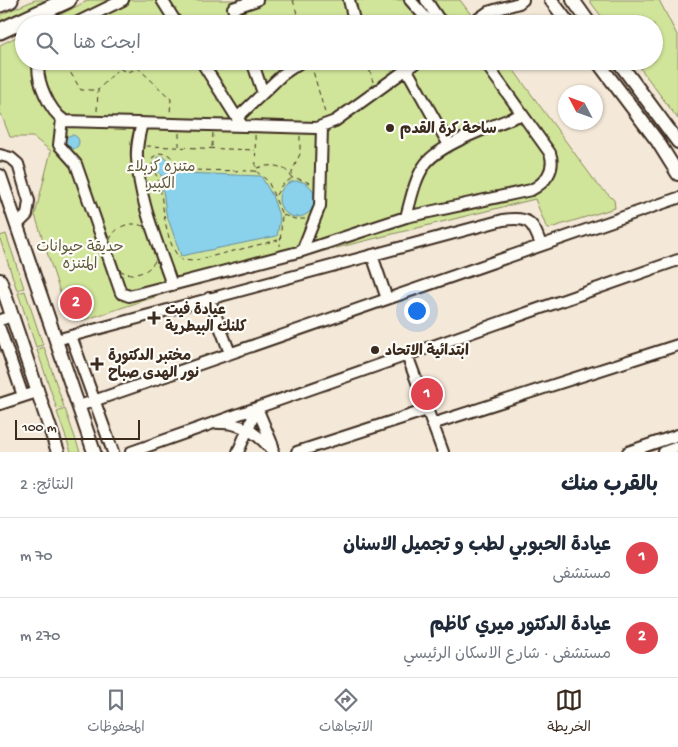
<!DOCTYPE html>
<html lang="ar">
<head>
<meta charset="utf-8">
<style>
  :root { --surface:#fff; --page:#f2f2f3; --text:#1f2937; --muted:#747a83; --line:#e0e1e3; --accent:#3b2a1e }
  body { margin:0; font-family:"Gochi Hand","Playpen Sans Arabic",sans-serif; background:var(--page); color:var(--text); direction:rtl }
  .compass { position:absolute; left:558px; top:85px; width:45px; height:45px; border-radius:50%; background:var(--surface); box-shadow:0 1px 4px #0004; rotate:311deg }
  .scale { position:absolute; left:15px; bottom:12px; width:125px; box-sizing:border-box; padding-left:5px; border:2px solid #3b2a1e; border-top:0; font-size:14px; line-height:18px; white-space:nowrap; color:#3b2a1e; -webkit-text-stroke:4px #fdfcf7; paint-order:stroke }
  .you { position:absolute; left:416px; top:310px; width:18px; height:18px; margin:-12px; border:4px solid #fff; border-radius:50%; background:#1a73e8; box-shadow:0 0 0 8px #1a73e833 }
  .badge { display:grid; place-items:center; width:32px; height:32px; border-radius:50%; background:var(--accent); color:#fff; font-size:16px; font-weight:700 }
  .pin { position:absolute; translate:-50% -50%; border:2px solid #fff; box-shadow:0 1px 5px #0006 }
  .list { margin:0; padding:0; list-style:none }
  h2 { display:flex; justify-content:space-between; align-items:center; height:65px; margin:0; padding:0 20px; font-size:21px }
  h2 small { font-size:16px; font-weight:400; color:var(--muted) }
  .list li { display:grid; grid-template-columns:32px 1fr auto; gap:15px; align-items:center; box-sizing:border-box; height:80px; padding:0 20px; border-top:1px solid var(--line) }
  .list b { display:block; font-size:19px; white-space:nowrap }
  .list p { margin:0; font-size:16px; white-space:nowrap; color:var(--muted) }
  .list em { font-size:16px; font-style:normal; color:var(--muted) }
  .icon { flex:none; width:28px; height:28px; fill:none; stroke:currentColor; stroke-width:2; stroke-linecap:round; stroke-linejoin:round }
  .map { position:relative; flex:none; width:678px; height:452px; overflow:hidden; direction:ltr }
  .search { position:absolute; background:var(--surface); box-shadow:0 1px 4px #0004; left:15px; right:15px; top:15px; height:55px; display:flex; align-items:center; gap:12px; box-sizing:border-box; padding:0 18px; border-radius:28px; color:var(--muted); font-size:19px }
  .sheet { height:225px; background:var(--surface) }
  nav { display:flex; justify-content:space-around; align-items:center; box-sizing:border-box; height:70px; border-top:1px solid var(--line); background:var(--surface); font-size:14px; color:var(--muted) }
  nav a { display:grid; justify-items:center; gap:2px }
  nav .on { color:var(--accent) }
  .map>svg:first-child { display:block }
</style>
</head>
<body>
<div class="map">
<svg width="678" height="452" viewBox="0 0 678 452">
  <rect width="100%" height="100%" fill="#f4e8d8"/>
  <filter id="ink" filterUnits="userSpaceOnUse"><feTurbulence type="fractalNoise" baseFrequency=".02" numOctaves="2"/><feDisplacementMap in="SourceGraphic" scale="10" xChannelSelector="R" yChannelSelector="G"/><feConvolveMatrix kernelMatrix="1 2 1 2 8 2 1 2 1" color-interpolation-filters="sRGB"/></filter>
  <g filter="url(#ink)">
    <path fill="#d1e59a" stroke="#86885c" d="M 35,0 L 49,0 L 0,22 L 0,15 Z
      M 89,0 L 460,0 L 478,24 L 42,24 Z
      M 589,0 L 659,0 L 678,37 L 678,119 L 635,61 L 654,61 L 654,24 L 607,24 Z
      M 24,33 L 24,61 L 507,61 L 597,184 L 614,200 L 615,208 L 547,229 L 535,199 L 210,279 L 84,320 L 74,320 L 66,311 L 35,215 L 51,151 L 33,137 L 10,137 L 0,111 L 0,45 Z
      M 6,234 L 24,288 L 17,290 L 0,239 L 0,236 Z
      M 25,291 L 43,345 L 36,347 L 18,293 Z
      M 44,347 L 64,407 L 57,409 L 37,350 Z
      M 65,409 L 80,452 L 71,452 L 57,412 Z"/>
    <path fill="#8ad1ec" stroke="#6a8e9a" d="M65 142a7 7 0 1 1 14 0a7 7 0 1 1-14 0Z
      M 157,157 L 164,157 L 182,173 L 261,176 L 272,195 L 280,219 L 277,236 L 181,256 L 166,213 L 161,175 L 155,167 Z
      M279 199a18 18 0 1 1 36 0a18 18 0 1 1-36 0Z"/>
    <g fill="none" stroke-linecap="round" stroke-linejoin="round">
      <defs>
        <path id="minor" d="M 162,0 L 177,24
          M 349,0 L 355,24
          M 410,0 L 426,18 L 439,24
          M 426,0 L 438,18 L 445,24
          M 74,24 L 123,0
          M 239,24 L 233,8 L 257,0
          M 471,24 L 488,12 L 519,3 L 523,0
          M 39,61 C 35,79 49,111 65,121 L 316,128 L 335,121 L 418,61
          M 201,61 L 237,118
          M 252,61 L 263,93
          M 407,70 L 449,145
          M 62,119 L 59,145 L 76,164 L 121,293 L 129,296 L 302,251 L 406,217 L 531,190 C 545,183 556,170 550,153 L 484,61
          M 142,123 C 139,135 136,146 137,158 C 139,201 158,244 172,285
          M 243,126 L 237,118 L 282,75 L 302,61
          M 0,155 L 11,158 L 18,164 L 29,201 L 27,215 L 17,225
          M 406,217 C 411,200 414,181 424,166 C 437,144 497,125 522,114
          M 302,251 L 320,206 L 322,127
          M 372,255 L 387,299
          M 209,298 L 230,353
          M 0,320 L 12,316
          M 0,329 L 23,396
          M 71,336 L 113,452
          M 56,340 L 503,220 C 529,216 533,222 541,245
          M 407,355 L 443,452
          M 0,404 L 37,392
          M 79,406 L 678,198
          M 257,408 L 273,446
          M 219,423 C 242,422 260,435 273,452
          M 432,424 L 678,345
          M 131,452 L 678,260
          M 238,452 L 257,408
          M 297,452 L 427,410
          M 628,452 L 678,435
          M 664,452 L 678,447"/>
        <path id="major" d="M 551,0 L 569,24
          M 573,0 L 590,24
          M 597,61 L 658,142 L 678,174
          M 618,61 L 678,142
          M 0,176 L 94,452
          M 0,280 L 58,452"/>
        <path id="highway" d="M 0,4 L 10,0
          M 0,31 L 68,0"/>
      </defs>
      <use href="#minor" stroke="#3b2a1e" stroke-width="14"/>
      <use href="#major" stroke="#3b2a1e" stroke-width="16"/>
      <use href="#highway" stroke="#3b2a1e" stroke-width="19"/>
      <path stroke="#3b2a1e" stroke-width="1" stroke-dasharray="5 4" stroke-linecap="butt" d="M 293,0 L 300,24
        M 59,61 L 64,62 L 81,90 L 98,90
        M 115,61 C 119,71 127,74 136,69 L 140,61
        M 367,61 L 373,82
        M 311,64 L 325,113
        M 137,67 L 171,99 L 170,114
        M 97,111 L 98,90 L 119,68
        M 179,133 L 179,146
        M 255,135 L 256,171 L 268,181 L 282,215 L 280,246
        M 146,146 L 255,150
        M 212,147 L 213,133
        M 257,168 C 270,164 285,164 292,178 L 296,178 L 310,183
        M 256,171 L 183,170 L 169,155 L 160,153 L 153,157 C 150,168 156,172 159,182 C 164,207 164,241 181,260 L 193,261 L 278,240
        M 276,195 L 281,186 L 292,178 L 292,172 L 300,154 L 300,136
        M 283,215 L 295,219 L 305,219
        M108 249a25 25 0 1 1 50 0a25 25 0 1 1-50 0Z"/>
      <use href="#minor" stroke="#fdfcf7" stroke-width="10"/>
      <use href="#major" stroke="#fdfcf7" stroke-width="12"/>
      <use href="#highway" stroke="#fdfcf7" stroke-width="15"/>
    </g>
  </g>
  <g fill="#3b2a1e" stroke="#fdfcf7" stroke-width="2">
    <circle cx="390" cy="128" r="5"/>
    <path d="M151.5 310.5h5v5h5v5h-5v5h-5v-5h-5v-5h5z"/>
    <circle cx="375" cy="350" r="5"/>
    <path d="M94.5 356.5h5v5h5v5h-5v5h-5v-5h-5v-5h5z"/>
  </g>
  <g text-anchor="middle" stroke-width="4.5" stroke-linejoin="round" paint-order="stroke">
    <g font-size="15" font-weight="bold" fill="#3b2a1e" stroke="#fdfcf7" text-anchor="start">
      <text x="400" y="133">ساحة كرة القدم</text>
      <text x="165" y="314">عيادة فيت<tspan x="165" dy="17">كلنك البيطرية</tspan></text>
      <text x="385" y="355">ابتدائية الاتحاد</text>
      <text x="108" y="360">مختبر الدكتورة<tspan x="108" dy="17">نور الهدى صباح</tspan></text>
    </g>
    <g font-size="15" fill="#60593d" stroke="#fdfcf7">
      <text x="161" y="171">متنزه كربلاء<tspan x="161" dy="17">الكبير</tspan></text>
      <text x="80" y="251">حديقة حيوانات<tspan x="80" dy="17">المتنزه</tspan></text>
    </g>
  </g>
</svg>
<svg class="compass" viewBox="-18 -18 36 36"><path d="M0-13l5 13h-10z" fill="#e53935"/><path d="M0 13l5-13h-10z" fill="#747a83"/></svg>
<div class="scale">100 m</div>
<div class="you"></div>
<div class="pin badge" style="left:427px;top:394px;background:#e0444e">1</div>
<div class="pin badge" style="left:76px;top:303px;background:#e0444e">2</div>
<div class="search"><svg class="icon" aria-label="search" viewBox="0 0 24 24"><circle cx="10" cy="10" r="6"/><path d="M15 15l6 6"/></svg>ابحث هنا</div>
</div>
<section class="sheet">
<h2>بالقرب منك<small>النتائج: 2</small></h2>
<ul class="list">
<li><span class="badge" style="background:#e0444e">1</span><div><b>عيادة الحبوبي لطب و تجميل الاسنان</b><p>مستشفى</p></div><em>70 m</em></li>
<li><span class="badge" style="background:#e0444e">2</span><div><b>عيادة الدكتور ميري كاظم</b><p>مستشفى · شارع الاسكان الرئيسي</p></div><em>270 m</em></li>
</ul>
</section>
<nav>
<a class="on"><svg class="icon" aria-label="map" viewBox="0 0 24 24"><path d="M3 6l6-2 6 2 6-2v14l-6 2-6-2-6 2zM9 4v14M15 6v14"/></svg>الخريطة</a>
<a><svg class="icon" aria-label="directions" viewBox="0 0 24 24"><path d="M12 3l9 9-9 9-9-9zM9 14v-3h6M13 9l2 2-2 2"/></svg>الاتجاهات</a>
<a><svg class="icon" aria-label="saved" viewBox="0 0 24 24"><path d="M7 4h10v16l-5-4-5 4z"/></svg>المحفوظات</a>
</nav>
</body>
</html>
